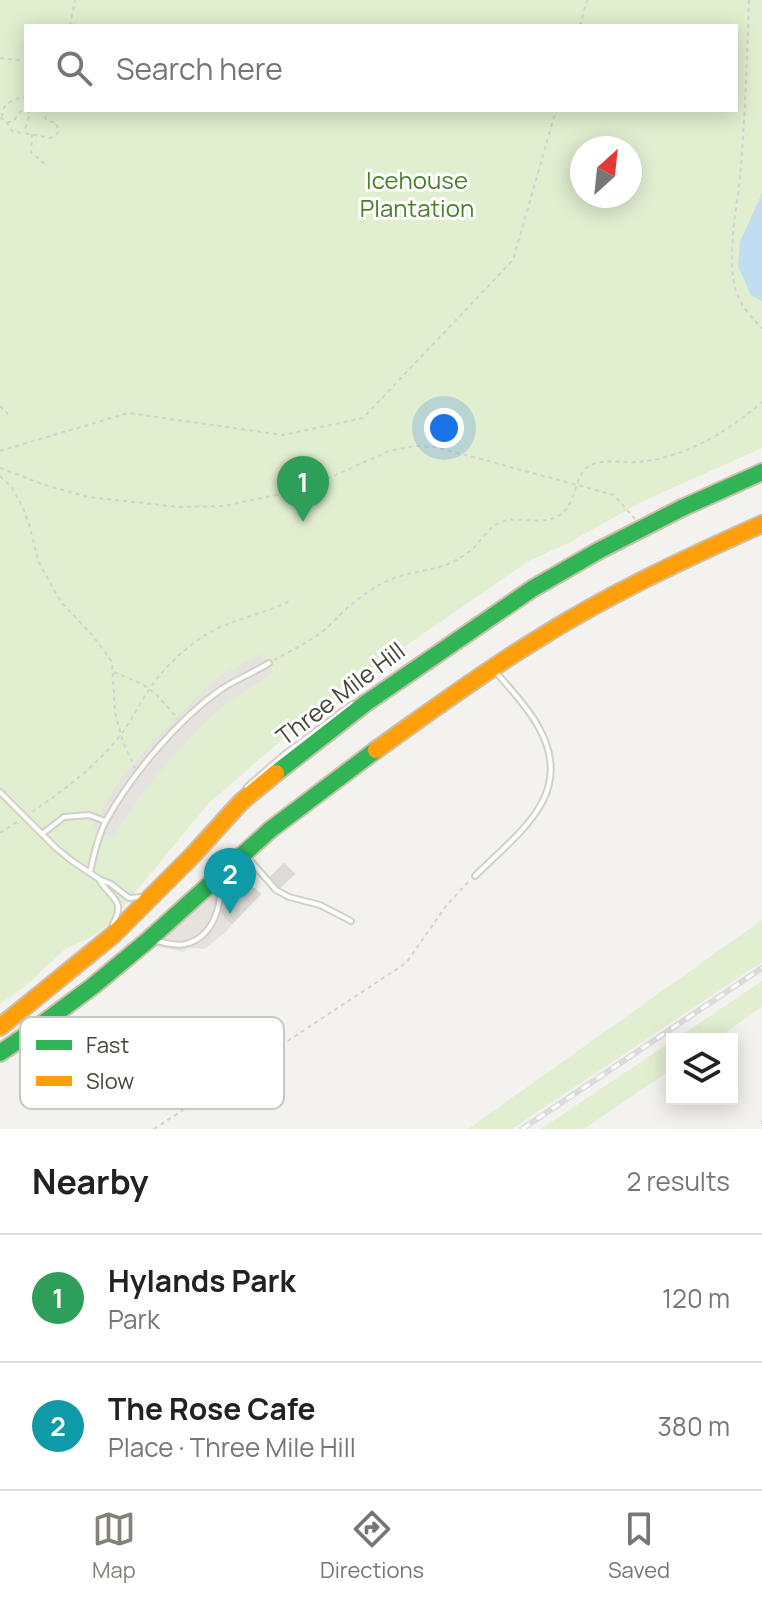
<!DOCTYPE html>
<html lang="en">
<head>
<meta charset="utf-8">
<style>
  :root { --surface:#fff; --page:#f6f6f6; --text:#222; --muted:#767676; --line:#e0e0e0; --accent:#868178 }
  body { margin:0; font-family:Manrope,sans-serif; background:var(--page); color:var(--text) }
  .controls { position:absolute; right:24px; bottom:24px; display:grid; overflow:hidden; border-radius:0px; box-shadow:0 4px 20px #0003 }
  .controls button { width:72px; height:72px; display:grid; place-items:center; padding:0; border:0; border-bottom:2px solid var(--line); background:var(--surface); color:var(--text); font:40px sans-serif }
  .compass { position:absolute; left:570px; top:136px; width:72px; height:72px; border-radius:50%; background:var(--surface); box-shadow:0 4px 20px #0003; rotate:27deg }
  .you { position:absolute; left:444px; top:428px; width:28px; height:28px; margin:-20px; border:6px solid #fff; border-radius:50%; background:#1a73e8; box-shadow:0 0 0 12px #1a73e833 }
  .badge { display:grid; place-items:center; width:52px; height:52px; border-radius:50%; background:var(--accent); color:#fff; font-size:26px; font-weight:700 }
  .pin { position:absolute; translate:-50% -66px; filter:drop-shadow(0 2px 4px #0008) }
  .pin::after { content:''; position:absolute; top:42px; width:28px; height:24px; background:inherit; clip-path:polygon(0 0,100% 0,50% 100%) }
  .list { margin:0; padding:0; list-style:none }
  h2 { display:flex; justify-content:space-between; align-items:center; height:104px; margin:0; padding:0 32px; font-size:34px }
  h2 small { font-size:26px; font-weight:400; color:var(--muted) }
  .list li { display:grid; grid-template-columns:52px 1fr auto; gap:24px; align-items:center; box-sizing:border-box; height:128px; padding:0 32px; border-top:2px solid var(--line) }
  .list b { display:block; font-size:30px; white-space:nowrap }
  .list p { margin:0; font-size:26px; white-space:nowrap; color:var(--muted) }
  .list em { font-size:26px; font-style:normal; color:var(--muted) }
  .icon { flex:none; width:44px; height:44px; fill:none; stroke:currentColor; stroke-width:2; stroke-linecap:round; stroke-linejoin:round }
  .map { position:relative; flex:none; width:762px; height:1129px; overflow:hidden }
  .search { position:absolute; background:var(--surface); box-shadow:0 4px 20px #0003; left:24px; right:24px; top:24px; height:88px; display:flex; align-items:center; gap:20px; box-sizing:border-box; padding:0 28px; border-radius:0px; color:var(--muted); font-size:30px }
  .sheet { height:360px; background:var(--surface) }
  nav { display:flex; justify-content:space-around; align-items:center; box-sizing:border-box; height:112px; border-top:2px solid var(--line); background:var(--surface); font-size:22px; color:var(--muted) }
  nav a { display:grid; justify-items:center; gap:4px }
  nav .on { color:var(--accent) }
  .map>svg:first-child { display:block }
</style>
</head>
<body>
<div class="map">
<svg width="762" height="1129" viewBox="0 0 762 1129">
  <rect width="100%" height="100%" fill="#f4f2ee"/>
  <path fill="#e1eecf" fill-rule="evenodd" d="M 0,0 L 762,0 L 762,448 L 643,501 L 570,542 L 527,562 L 391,656 L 299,725 L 208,804 L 110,923 L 95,935 L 65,949 L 23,988 L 0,1004 ZM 26,26 L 736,26 L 736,110 L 26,110 ZM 582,148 L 630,148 L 630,196 L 582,196 Z
    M 762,920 L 762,962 L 512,1129 L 468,1129 Z
    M 762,981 L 762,1007 L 716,1039 L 676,1039 Z
    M 672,1041 L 672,1069 L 584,1129 L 541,1129 Z"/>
  <path fill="#e6e3df" d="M 261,654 L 274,673 L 230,700 L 200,727 L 147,787 L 113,838 L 92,828 L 114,788 L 148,746 L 216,678 Z
    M 225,875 L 224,883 L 228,905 L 221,912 L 232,923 L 228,930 L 205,949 L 188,948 L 183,952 L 153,946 L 147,947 Z"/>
  <path fill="#c0ddf1" d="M 762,193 L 762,301 L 751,295 L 738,266 L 740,242 Z"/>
  <path fill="#dedbd6" stroke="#dcd9d4" stroke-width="2" d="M 284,864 L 294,874 L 280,887 L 271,877 Z
    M 251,886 L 260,894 L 232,923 L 222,913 L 222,911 L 228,905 L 231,907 Z"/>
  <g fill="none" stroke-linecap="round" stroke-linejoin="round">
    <defs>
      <path id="lane" d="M 247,787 L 285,754 L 352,704
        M 0,792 L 56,848 L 72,861 L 99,879 L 111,884 L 129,898 L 141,897
        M 42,834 L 64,817 L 89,815 L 105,821
        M 248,858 L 276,890 L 289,897 L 320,905 L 351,921
        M 90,872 C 94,855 98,835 107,819 C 132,774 178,720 220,690 C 235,680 253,673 269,663
        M 475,876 C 519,832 577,794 538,726 C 527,706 510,689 496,672
        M 99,879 C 109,898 127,899 113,924
        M 156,941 C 167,943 179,947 189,943 C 213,935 223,905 219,882"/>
      <path id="fast" d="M 276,773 L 366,703 L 532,589 L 598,551 L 682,508 L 762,472
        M 0,1053 L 38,1027 L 93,986 L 146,942 L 270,830 L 376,750"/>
      <path id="slow" d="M 376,750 C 428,713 479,675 533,642 C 605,596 684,559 762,524
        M 0,1027 L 113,935 L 193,855 L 241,802 L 276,773"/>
    </defs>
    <use href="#lane" stroke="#d2d0cb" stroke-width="8"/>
    <use href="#fast" stroke="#ccbfa9" stroke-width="20"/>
    <use href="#slow" stroke="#ccbfa9" stroke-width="20"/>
    <path stroke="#d3d2cc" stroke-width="2" stroke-dasharray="4 4" stroke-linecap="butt" d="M 749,0 C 747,59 745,119 740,178 C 736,213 727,254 735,288 C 740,305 750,316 762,328
      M 70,26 L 75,0
      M 580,26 L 587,0
      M 0,58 L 26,61
      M 2,117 C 2,103 13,99 26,97
      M 0,118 L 5,120 L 12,131 L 51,138 L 59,132 L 56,123 L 46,120 L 43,110
      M 7,123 L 15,119 L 21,111 L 27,111 L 30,114 L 24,132
      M 32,134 L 31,152 L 46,165
      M 0,406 L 8,414
      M 0,451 L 128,413 L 283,435 L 363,418 L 513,260 L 556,110
      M 0,468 L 42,484 L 88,497 L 179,507 L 224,506 L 304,489 L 389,451 L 415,446 L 434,447 L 466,455 L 614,495 L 635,519
      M 0,476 L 12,488 L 23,508 L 29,524 L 39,563 L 61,602 L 93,636 L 112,662 L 115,712 L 123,742 L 135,768
      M 274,660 C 290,651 307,643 322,632 C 330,626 336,618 344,611 C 357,599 372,588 389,580 C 411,570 437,572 458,559 C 465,555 472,550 477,544 C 484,537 490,527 499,523 C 516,514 539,527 558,516 C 578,505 573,475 589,466 C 602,458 623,463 638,462 C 685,458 727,432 762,402
      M 114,672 L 142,684 L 156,694 L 178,719
      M 32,812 C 63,791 95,767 119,737 C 131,722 138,706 149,690 C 161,671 177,656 195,642 C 222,621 259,616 290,601
      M 0,833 L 20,820
      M 762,1120 L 762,1125
      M 154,1129 L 406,963 L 446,906 L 470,880"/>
    <use href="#lane" stroke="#fdfdfc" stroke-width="4"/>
    <use href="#fast" stroke="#30b455" stroke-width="16"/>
    <use href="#slow" stroke="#ff9f0a" stroke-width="16"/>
    <defs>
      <path id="rail" d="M 522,1129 L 762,968"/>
    </defs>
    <use href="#rail" stroke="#dbdbda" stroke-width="6"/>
    <use href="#rail" stroke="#fff" stroke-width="3" stroke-dasharray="9" stroke-linecap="butt"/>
  </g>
  <g text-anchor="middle" stroke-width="6" stroke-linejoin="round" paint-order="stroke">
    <g font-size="24" fill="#4a7f2a" stroke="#fff">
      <text x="417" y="189">Icehouse<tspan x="417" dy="28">Plantation</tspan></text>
    </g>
    <g font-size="24" fill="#4b4439" stroke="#fff">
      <text transform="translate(341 694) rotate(-37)" y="8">Three Mile Hill</text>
    </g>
  </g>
  <rect x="20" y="1017" width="264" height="92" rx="12" fill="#fff" stroke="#c9c7c4" stroke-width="2"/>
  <rect x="36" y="1040" width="36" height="10" fill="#30b455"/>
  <rect x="36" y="1076" width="36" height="10" fill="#ff9f0a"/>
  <g font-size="22" fill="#4b4439">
    <text x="86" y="1053">Fast</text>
    <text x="86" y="1089">Slow</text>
  </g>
</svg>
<div class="controls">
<button><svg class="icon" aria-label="layers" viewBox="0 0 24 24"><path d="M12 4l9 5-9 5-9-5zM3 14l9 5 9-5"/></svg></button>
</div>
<svg class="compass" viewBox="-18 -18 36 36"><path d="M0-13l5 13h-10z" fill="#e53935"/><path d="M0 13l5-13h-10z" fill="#767676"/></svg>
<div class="you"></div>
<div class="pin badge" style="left:303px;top:522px;background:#2e9e5b">1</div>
<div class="pin badge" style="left:230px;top:914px;background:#0f9aa8">2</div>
<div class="search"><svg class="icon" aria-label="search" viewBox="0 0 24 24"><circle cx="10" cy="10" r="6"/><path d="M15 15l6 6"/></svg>Search here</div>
</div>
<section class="sheet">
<h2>Nearby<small>2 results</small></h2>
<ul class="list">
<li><span class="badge" style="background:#2e9e5b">1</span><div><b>Hylands Park</b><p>Park</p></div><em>120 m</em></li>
<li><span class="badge" style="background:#0f9aa8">2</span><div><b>The Rose Cafe</b><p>Place · Three Mile Hill</p></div><em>380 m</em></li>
</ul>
</section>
<nav>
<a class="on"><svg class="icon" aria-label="map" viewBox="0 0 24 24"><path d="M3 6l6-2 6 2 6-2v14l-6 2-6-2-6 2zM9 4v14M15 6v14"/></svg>Map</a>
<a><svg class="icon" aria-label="directions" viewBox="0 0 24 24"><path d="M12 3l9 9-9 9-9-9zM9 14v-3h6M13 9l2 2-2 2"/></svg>Directions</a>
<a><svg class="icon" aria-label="saved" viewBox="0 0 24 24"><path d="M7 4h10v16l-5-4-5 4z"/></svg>Saved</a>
</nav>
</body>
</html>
